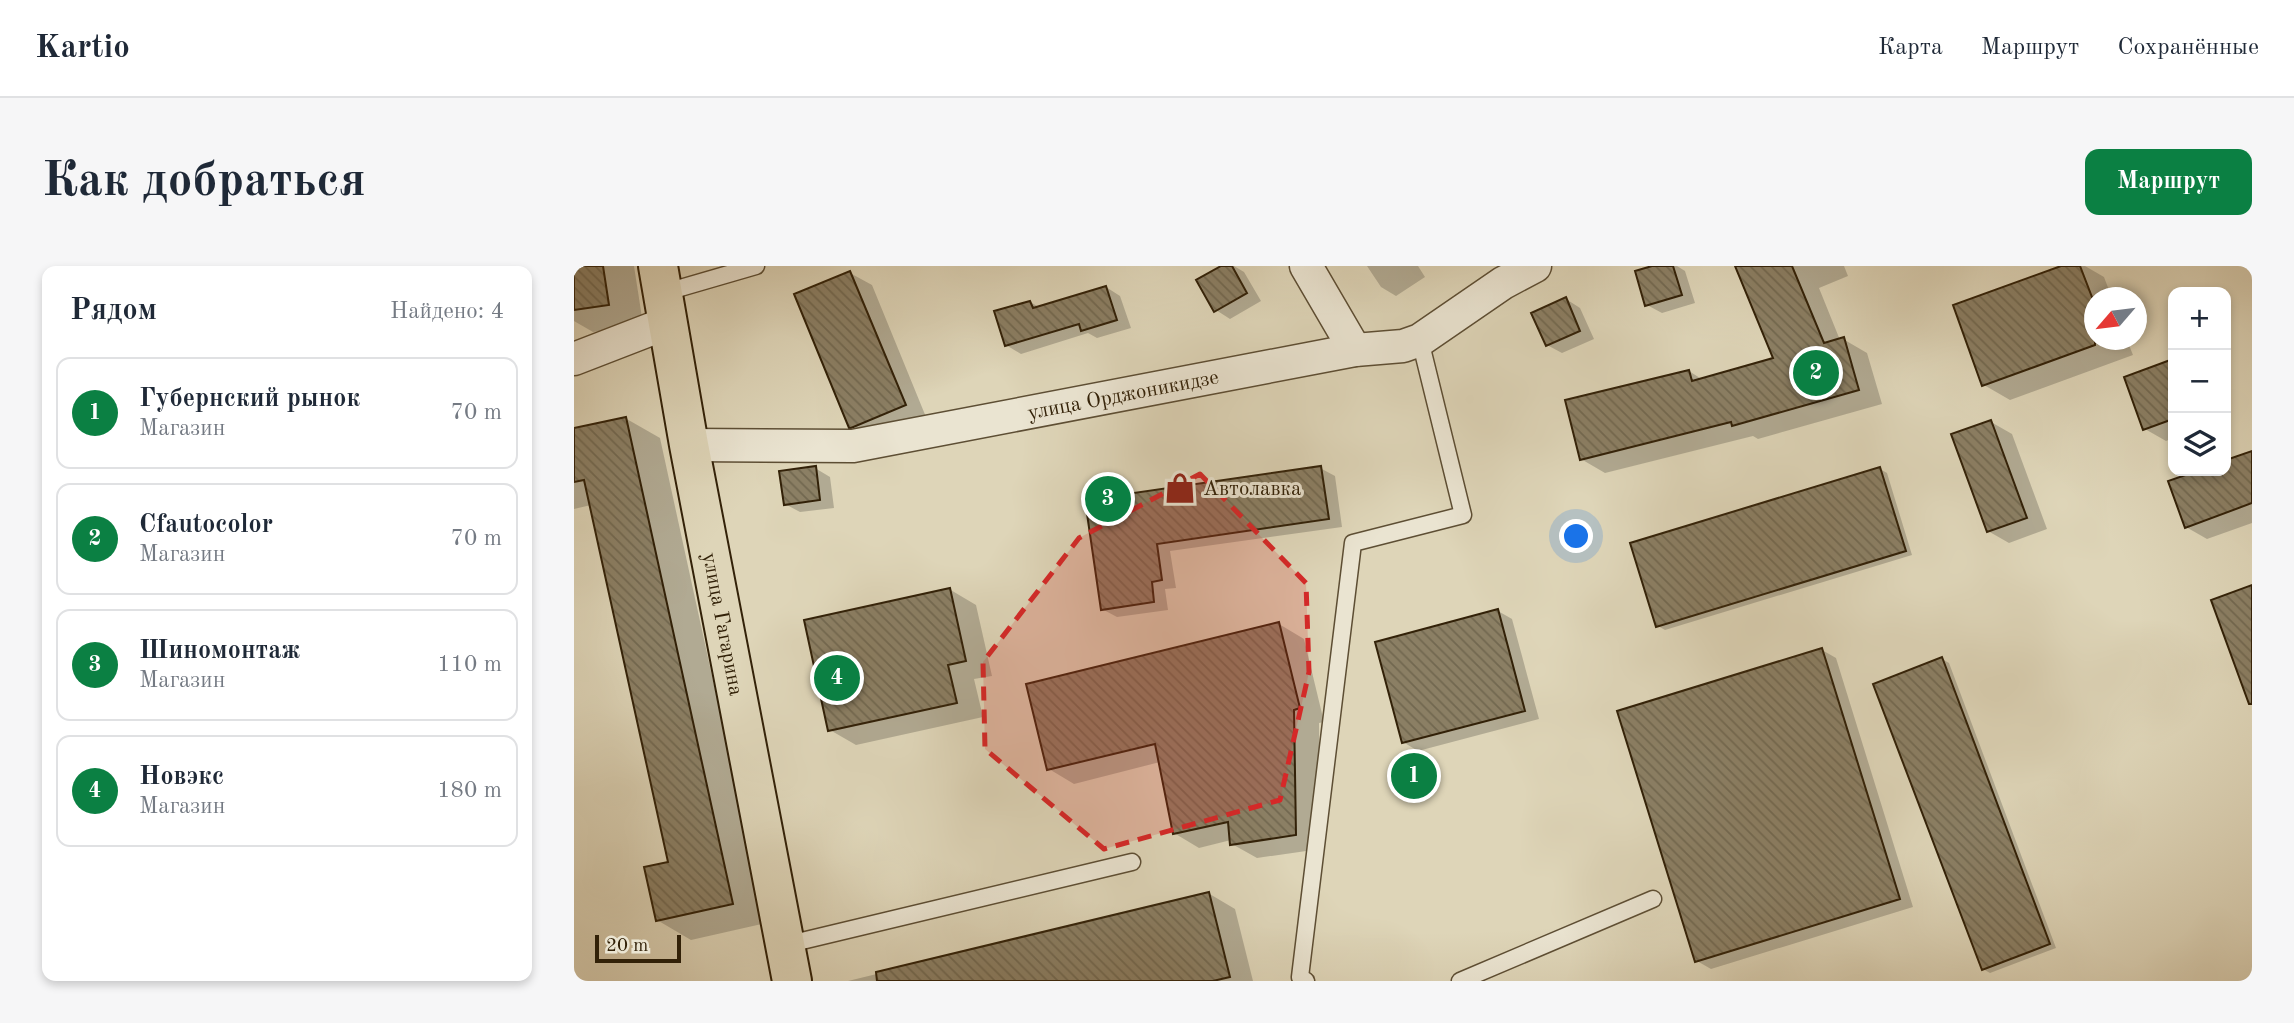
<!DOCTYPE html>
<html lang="ru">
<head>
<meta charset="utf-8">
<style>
  :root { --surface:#fff; --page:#f6f6f7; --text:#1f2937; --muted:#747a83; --line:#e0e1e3; --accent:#0b8043 }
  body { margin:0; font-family:"Old Standard TT",serif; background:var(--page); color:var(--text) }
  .controls { position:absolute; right:21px; top:21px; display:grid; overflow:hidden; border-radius:14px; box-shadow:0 4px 10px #0003 }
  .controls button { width:63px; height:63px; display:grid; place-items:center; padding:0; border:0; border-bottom:2px solid var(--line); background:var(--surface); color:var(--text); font:35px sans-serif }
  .compass { position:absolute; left:1510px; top:21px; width:63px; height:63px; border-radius:50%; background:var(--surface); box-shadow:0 4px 10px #0003; rotate:242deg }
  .scale { position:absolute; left:21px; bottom:18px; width:86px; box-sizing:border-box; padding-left:7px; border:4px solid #322108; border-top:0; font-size:19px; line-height:24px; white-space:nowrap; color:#322108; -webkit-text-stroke:5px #eae4d1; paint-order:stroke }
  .you { position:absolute; left:1003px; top:271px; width:24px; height:24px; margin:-18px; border:5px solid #fff; border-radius:50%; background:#1a73e8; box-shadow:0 0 0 10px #1a73e833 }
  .badge { display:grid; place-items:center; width:46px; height:46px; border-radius:50%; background:var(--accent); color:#fff; font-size:23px; font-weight:700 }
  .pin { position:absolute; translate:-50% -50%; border:4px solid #fff; box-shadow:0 2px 7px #0006 }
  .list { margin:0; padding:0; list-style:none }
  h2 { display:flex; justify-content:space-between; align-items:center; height:91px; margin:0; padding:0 28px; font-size:30px }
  h2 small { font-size:23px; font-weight:400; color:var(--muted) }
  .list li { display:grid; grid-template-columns:46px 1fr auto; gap:21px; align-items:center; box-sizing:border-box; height:112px; margin:0 14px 14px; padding:0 14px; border:2px solid var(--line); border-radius:14px }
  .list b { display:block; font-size:26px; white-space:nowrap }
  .list p { margin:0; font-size:23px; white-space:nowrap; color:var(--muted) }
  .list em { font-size:23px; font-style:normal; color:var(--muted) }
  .icon { flex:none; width:38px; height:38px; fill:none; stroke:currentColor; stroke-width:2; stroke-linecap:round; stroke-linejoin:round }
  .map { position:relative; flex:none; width:1678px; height:715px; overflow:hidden; border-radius:14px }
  header { display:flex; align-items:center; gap:42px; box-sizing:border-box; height:98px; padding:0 35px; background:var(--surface); border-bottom:2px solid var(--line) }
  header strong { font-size:33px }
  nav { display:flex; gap:38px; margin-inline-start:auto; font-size:24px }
  .intro { display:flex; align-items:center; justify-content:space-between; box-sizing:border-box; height:168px; padding:0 42px }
  h1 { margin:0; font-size:49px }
  .button { padding:18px 32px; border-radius:14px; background:var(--accent); color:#fff; font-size:24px; font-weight:700 }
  main { display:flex; gap:42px; padding:0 42px }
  aside { flex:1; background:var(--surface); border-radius:14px; box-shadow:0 4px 10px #0003 }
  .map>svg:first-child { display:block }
</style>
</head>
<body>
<header>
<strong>Kartio</strong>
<nav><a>Карта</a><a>Маршрут</a><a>Сохранённые</a></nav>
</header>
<div class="intro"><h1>Как добраться</h1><a class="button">Маршрут</a></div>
<main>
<aside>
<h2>Рядом<small>Найдено: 4</small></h2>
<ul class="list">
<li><span class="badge">1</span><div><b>Губернский рынок</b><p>Магазин</p></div><em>70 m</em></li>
<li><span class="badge">2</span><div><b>Cfautocolor</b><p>Магазин</p></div><em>70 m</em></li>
<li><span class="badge">3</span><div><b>Шиномонтаж</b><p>Магазин</p></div><em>110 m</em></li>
<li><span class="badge">4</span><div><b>Новэкс</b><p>Магазин</p></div><em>180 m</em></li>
</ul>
</aside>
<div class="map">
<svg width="1678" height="715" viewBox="0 0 1678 715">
  <defs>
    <pattern id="building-back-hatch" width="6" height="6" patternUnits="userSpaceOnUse" patternTransform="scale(1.75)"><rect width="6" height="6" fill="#8b7f64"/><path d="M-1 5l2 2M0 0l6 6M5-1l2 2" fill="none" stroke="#726850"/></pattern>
  </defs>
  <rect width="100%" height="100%" fill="#ded5b8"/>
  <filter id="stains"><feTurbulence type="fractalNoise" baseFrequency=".00286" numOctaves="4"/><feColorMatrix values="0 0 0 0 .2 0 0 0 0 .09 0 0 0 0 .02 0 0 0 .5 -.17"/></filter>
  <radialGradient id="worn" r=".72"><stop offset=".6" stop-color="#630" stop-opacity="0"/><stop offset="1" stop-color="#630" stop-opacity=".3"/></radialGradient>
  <path fill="#0003" d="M 0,0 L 60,0 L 69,58 L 19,66 L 0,55 Z
    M 650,0 L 660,0 L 670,6 L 687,35 L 656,53 L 642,44 Z
    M 793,0 L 844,0 L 851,11 L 822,30 L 807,21 Z
    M 1084,0 L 1103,0 L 1111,5 L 1121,37 L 1088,47 L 1073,39 Z
    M 1163,0 L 1270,0 L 1274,10 L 1245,22 L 1266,74 L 1269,73 L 1293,87 L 1308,138 L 1184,173 L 1179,170 L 1031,207 L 1007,193 L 1115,105 L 1129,114 L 1201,93 Z
    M 1492,0 L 1511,0 L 1530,11 L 1538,32 L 1520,32 L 1520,74 L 1553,74 L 1559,89 L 1436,134 L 1410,119 Z
    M 276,7 L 298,19 L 352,151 L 297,173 L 276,160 Z
    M 532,21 L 546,30 L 557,62 L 523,72 L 514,67 L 447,88 L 432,79 L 456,36 L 465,41 Z
    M 992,33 L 1006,42 L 1020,73 L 988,87 L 973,79 Z
    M 1599,95 L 1599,172 L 1592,175 L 1571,163 L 1552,112 Z
    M 51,152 L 86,172 L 192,657 L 117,674 L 83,654 L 96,597 L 17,239 L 0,243 L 0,164 Z
    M 1417,156 L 1438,168 L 1473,263 L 1435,277 L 1414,265 Z
    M 1678,187 L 1678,257 L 1633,273 L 1612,261 L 1596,216 L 1628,205 L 1652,205 L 1652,196 Z
    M 241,202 L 256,211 L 260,242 L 226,246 L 211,238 Z
    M 746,202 L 761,210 L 768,261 L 596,285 L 602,322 L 591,323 L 594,344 L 543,351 L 528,343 L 513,235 Z
    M 1306,203 L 1313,207 L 1338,289 L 1091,364 L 1084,360 Z
    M 375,323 L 402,339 L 418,410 L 400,413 L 409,451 L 282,479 L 256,464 Z
    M 924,345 L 938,353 L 965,453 L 844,485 L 829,476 Z
    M 705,358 L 730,373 L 750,456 L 745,457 L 746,583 L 683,592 L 658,578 L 657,574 L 625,582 L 600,567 L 586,496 L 500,518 L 475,503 Z
    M 1248,384 L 1262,392 L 1339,641 L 1137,703 L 1123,695 Z
    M 1368,393 L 1375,397 L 1482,682 L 1416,707 L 1409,703 Z
    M 634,627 L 661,643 L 679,715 L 274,715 Z"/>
  <path fill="url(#building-back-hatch)" stroke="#322108" stroke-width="2" d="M 0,0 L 29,0 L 35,39 L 0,44 Z
    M 647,0 L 658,0 L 673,27 L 640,46 L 622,14 Z
    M 1078,0 L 1099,0 L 1108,29 L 1071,40 L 1061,5 Z
    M 1161,0 L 1218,0 L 1250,77 L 1270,71 L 1285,124 L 1158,160 L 1157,156 L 1006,194 L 991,134 L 1115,104 L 1118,115 L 1199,92 Z
    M 1487,0 L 1506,0 L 1521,39 L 1521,79 L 1408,120 L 1379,39 Z
    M 276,5 L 332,139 L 277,162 L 275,162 L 220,28 Z
    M 532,20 L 543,54 L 507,65 L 505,58 L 431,80 L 420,45 L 456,35 L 459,42 Z
    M 992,31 L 1006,65 L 972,80 L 957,47 Z
    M 1599,93 L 1599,153 L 1569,164 L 1550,111 Z
    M 52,151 L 159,638 L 82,655 L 70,601 L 94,596 L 10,214 L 0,216 L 0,162 Z
    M 1417,154 L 1453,252 L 1413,266 L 1377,168 Z
    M 1678,185 L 1678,237 L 1611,262 L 1594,215 L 1623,205 L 1652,205 L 1652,194 Z
    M 242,200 L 246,234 L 210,239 L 205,205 Z
    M 747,200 L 755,253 L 583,278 L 588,314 L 578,316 L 580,336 L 527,344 L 511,234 Z
    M 1306,201 L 1332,285 L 1082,361 L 1056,277 Z
    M 1678,319 L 1678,438 L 1675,438 L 1637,334 Z
    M 376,322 L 392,395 L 374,399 L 383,437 L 254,465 L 230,354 Z
    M 924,343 L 951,445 L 828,477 L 801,376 Z
    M 705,356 L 726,442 L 720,444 L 722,569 L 656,579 L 654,556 L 599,568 L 581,478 L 473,504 L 452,418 Z
    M 1248,382 L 1326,633 L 1121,696 L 1043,445 Z
    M 1368,391 L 1476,678 L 1408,704 L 1299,418 Z
    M 635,626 L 656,711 L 639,715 L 303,715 L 302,706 Z"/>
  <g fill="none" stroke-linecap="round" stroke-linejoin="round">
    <defs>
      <path id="lane" d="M 89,27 L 182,0
        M 211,679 L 558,596
        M 732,715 L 726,711 L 779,277 L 889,249 L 846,74
        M 886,715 L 1079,633"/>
      <g id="street">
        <path d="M 732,0 L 781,84"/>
        <path d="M 0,93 L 93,57"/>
        <path id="s1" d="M 115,179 L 279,180 L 781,84 L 829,80 L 846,74 L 929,17 L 961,0"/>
      </g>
      <g id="primary">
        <path id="s2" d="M 84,0 L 115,179 L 218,715"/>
      </g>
    </defs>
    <use href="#lane" stroke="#5d4e34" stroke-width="19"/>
    <use href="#street" stroke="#5d4e34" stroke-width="35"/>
    <use href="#primary" stroke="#322108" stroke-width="42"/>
    <use href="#lane" stroke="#eae4d1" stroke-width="16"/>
    <use href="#street" stroke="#eae4d1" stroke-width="32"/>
    <use href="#primary" stroke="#ded5b8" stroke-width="38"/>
  </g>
  <path fill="#d62828" fill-opacity="0.2" stroke="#d62828" stroke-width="5" stroke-dasharray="14 9" stroke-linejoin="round" d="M 626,208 L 732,317 L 735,406 L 706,534 L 530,583 L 411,483 L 409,396 L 505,272 Z"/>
  <defs>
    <symbol id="shop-bare" viewBox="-9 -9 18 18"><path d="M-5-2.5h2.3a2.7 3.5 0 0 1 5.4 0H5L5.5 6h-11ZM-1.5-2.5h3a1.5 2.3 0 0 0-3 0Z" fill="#8f2418" stroke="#eae4d1" stroke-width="2.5" paint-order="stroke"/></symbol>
  </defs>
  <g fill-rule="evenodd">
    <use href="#shop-bare" x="584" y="200" width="44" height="44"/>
  </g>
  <g text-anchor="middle" stroke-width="6" stroke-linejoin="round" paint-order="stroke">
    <g font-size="21" fill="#322108" stroke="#eae4d1">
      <text dy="7" stroke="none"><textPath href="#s1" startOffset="439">улица Орджоникидзе</textPath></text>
      <text dy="7" stroke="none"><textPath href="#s2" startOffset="364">улица Гагарина</textPath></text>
    </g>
    <g font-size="21" fill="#322108" stroke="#eae4d1" text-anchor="start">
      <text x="629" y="229">Автолавка</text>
    </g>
  </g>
  <rect width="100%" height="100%" filter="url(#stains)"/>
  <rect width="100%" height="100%" fill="url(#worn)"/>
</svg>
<div class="controls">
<button>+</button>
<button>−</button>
<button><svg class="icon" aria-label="layers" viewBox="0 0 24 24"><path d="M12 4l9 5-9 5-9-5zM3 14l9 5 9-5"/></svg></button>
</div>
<svg class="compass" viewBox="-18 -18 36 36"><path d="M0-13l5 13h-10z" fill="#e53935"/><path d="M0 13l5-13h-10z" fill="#747a83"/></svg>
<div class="scale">20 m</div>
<div class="you"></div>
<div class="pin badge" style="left:840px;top:510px">1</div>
<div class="pin badge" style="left:1242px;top:107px">2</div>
<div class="pin badge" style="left:534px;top:233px">3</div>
<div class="pin badge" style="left:263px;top:412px">4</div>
</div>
</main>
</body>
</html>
